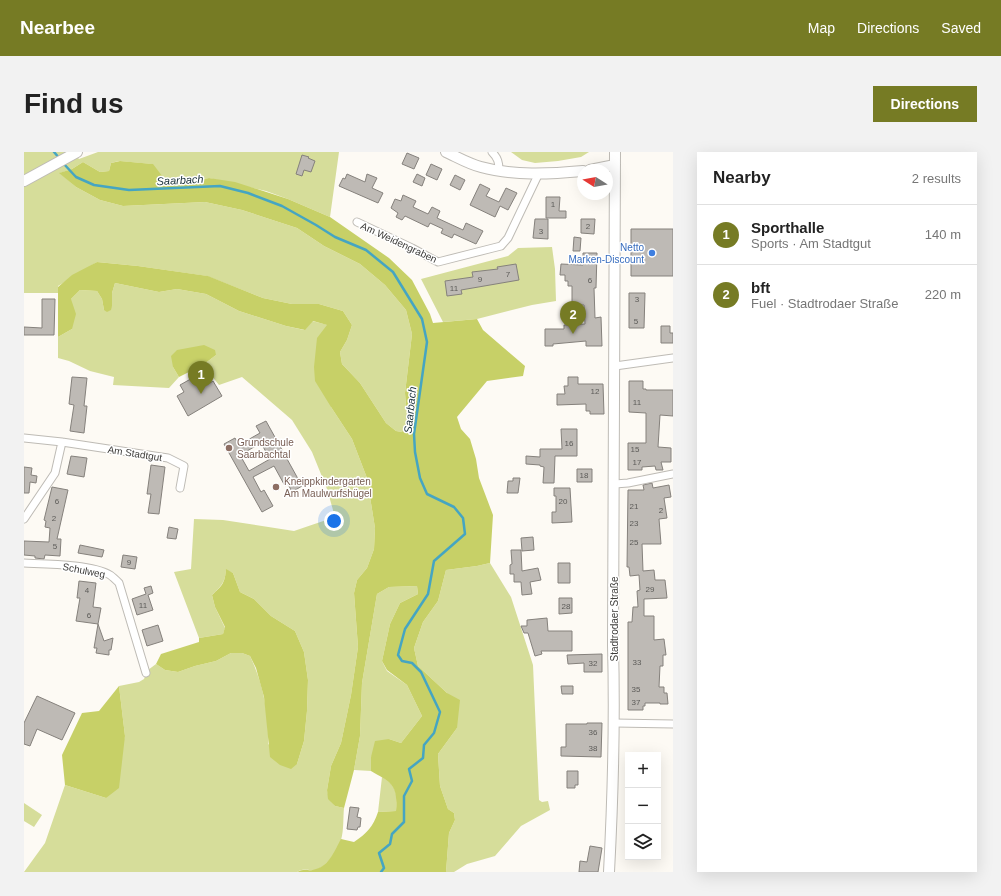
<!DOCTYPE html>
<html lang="en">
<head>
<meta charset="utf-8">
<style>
  :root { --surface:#fff; --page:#f2f2f2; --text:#222; --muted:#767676; --line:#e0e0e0; --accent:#767b24 }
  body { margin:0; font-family:Helvetica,sans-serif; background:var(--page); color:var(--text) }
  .controls { position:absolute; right:12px; bottom:12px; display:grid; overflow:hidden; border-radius:0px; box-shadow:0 4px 16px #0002 }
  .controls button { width:36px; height:36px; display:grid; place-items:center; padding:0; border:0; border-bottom:1px solid var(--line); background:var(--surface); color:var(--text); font:20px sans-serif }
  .compass { position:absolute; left:553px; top:12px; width:36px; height:36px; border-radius:50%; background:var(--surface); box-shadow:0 4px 16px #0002; rotate:281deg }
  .you { position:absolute; left:310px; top:369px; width:14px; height:14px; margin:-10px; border:3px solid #fff; border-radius:50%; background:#1a73e8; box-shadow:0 0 0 6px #1a73e833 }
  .badge { display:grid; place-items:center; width:26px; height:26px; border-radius:50%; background:var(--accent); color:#fff; font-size:13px; font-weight:700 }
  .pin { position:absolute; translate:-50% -33px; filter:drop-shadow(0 1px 2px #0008) }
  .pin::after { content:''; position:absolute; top:21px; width:14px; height:12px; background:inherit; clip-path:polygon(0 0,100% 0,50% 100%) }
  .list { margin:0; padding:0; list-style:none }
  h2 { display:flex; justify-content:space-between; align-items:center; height:52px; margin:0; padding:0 16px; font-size:17px }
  h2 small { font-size:13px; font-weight:400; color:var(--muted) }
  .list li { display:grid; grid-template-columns:26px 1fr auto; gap:12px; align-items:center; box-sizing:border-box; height:60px; padding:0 16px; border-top:1px solid var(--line) }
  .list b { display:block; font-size:15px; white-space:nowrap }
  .list p { margin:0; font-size:13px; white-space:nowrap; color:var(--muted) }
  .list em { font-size:13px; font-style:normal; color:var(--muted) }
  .icon { flex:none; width:22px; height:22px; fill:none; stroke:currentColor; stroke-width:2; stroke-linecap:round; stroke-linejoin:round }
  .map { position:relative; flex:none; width:649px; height:720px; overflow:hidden; border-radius:0px }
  header { display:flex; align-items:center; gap:24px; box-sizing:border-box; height:56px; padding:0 20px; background:var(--accent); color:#fff }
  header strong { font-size:19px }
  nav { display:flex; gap:22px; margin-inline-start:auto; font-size:14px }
  .intro { display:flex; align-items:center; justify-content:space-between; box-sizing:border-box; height:96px; padding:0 24px }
  h1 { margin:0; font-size:28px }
  .button { padding:10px 18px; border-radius:0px; background:var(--accent); color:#fff; font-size:14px; font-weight:700 }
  main { display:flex; gap:24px; padding:0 24px }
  aside { flex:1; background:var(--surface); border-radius:0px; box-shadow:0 4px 16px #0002 }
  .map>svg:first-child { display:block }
</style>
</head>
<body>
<header>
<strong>Nearbee</strong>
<nav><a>Map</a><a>Directions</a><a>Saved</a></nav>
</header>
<div class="intro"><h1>Find us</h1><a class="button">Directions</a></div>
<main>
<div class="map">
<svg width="649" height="720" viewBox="0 0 649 720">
  <rect width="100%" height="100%" fill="#fdfaf4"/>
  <path fill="#d6dd9a" d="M 0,0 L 49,0 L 55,7 L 74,0 L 315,0 L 306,65 L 264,47 L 242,39 L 185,26 L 144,34 L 128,12 L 95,9 L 87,11 L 85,19 L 76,20 L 59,10 L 48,17 L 36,21 L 52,35 L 76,48 L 99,54 L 181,50 L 218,58 L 273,76 L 300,94 L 336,112 L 361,133 L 382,158 L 388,182 L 381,241 L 383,266 L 378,280 L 372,279 L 362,271 L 336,231 L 318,212 L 316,200 L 323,188 L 328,173 L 319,159 L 295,152 L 268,152 L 239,146 L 183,124 L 114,114 L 73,110 L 34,134 L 34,141 L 0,141 Z
    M 487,0 L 565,0 L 557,5 L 534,9 L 511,11 L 498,8 Z
    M 528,95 L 531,117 L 532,149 L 508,153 L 453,167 L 419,170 L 397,127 L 484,104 L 494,96 Z
    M 91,131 L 135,140 L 153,137 L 182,142 L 215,159 L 262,174 L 280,178 L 288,169 L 304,173 L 307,255 L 328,287 L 343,326 L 351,376 L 350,397 L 343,416 L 333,428 L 330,441 L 334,495 L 327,543 L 317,591 L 307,614 L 303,638 L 305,647 L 311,654 L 320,656 C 319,666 320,678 317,688 C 314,698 302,716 291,718 C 283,719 280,716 273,720 L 0,720 L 21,691 L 41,633 L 82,646 L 101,584 L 95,534 L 115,530 L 120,527 L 124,518 L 132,512 L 141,518 L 154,520 L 171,514 L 192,509 L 207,501 L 218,501 L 226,504 C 239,531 245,562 244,592 L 273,612 L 280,589 L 283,559 L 284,528 L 280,500 L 271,479 L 247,464 L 230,447 L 216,440 L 209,421 L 202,418 C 201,431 197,434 188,443 L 191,455 L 201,476 L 199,482 L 175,486 L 150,420 L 167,417 L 170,367 L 199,368 L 270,379 L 311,365 L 303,337 L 288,300 L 268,268 L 218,225 L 195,233 L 179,213 L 192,203 L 149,215 L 155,225 L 145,236 L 89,233 L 90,225 L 66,219 L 45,209 L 34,206 L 34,185 L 48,177 L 47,147 L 56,138 L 73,139 L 78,147 L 80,158 L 88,154 L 88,141 Z
    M 466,411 L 487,445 L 509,513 L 515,648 L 518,650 L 524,649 L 526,658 L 497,674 L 471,704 L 443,712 L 430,720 L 422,720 L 425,681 L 431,668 L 430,661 L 424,657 L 416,634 L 414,602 L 433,576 L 423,541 L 394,514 L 390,496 L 399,470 L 414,449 L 422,418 L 453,414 Z
    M 393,434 L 394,442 L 376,451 L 366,472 L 358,509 L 363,519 L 383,533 L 398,564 L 377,591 L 365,587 L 347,605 L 347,619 L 330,618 L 336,584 L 338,531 L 353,442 L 365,435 Z
    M 358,625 C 374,635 373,642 372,659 L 354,660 Z
    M 0,651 L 18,663 L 10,675 L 0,669 Z"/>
  <path fill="#c7d067" d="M 96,9 L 129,12 L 145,33 L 185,26 L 211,30 L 264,47 L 306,65 L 365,106 L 388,128 L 406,162 L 409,171 L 453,167 L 459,178 L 501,214 L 499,224 L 463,229 L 433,265 L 437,277 L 446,287 L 452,307 L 455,326 L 469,363 L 466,411 L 453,414 L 422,418 L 414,449 L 399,470 L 390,496 L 394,514 L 423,541 L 436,548 L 433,576 L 414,602 L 416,634 L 424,657 L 430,661 L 431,668 L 425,681 L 422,720 L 273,720 C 281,716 285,720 292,717 C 305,714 311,698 317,687 L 330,690 C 343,681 349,675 354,660 L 372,659 C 374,633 368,631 347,619 L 347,605 L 351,589 L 365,587 L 377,591 L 398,564 L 383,533 L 363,518 L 358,509 L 366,472 L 376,451 L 394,442 L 393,434 L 365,435 L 353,442 L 338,531 L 336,584 L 330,618 L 320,656 L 311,654 L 304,647 L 303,638 L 307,614 L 317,591 L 327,543 L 334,495 L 330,441 L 333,428 L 343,416 L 350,397 L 351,376 L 343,326 L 328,287 L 307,255 L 291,229 L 290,215 L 293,186 L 303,173 L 289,169 L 281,178 L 262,174 L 215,159 L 182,142 L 153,137 L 135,140 L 91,131 L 88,141 L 88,154 L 87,158 L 83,160 L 80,158 L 78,147 L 73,139 L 56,138 L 47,147 L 52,162 L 48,177 L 34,185 L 34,135 L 48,123 L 73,110 L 114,114 L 184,124 L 239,146 L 268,152 L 295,152 L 319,159 L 328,173 L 323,188 L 316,200 L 318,212 L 336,231 L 362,271 L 372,279 L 378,280 L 383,266 L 381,241 L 388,182 L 382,158 L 361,133 L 336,112 L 300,94 L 273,76 L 218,58 L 181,50 L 99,54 L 76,48 L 52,35 L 35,21 L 48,17 L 59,10 L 76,20 L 85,19 L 87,11 Z
    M 180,193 L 191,198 L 192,203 L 179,213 L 155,225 L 149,215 L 147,204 L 153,198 Z
    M 202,417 L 209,421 L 216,440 L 230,447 L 247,464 L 271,479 L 280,500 L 284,528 L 283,559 L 280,589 L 273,612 L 267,617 L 256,613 L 246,605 L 240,545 L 232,516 L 226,504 L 218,501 L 207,501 L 192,509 L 171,514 L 154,520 L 141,518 L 132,512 L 137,502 L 175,490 L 175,486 L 199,482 L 201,475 L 191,455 L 188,443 C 198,434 201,431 202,417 Z
    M 95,534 L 101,584 L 95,636 L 82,646 L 41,633 L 38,603 L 58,561 L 75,559 Z"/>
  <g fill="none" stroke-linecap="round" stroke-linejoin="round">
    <path stroke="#45a5c2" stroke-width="2.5" d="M 30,0 L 36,7
      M 39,11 L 52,25 L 70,33 L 105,38 L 196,34 L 224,41 L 258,54 L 292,73 L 311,85 L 342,98 L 369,120 L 398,167 L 403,190 L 390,282 L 391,300 L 396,326 L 403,342 L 430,355 L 439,366 L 441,382 L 410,409 L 404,442 L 381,477 L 374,503 L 378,509 L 388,511 L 397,520 L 416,560 L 410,581 L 400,593 L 399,606 L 385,617 L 388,629 L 380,644 L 380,670 L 368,682 L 366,692 L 355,701 L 360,716 L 357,720"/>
  </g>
  <path fill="#bebab5" stroke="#85817c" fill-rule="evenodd" d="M 383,1 L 395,6 L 390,17 L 378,12 Z
    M 278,3 L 285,5 L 284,6 L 291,9 L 287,20 L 280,18 L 278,24 L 272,22 Z
    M 407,12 L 418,17 L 413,28 L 402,23 Z
    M 323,22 L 341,30 L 343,22 L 353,26 L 348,36 L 359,41 L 354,51 L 315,34 L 319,26 L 321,27 Z
    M 393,22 L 401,26 L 398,34 L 389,30 Z
    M 431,23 L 441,28 L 436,38 L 426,33 Z
    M 456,32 L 466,37 L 462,44 L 475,50 L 482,36 L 493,41 L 484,58 L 476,54 L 471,65 L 446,53 Z
    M 379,43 L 392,49 L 389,55 L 404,62 L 408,55 L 416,59 L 413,66 L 439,78 L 442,71 L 459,79 L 452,92 L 430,82 L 428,86 L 417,81 L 419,77 L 406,71 L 404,75 L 381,64 L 378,68 L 372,65 L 374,61 L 367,56 L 371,47 L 377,49 Z
    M 522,45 L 536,45 L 535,59 L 542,59 L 542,66 L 522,66 Z
    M 511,67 L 524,67 L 524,87 L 509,86 Z
    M 557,67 L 571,67 L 570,82 L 557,81 Z
    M 607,77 L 649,77 L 649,124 L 607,124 Z
    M 550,85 L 557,86 L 556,99 L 549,99 Z
    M 559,101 L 573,101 L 572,136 L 570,136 L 571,166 L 577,165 L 578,194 L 562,194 L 562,189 L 529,192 L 529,194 L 521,194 L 521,177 L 540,177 L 540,173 L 561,172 L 560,153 L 548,153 L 548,134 L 544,134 L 544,129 L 541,129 L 541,123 L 536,123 L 537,112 L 559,113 Z
    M 492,112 L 495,128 L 437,138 L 438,142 L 423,144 L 421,129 L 449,125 L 448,120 L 474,117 L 473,115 Z
    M 605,141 L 621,141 L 620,176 L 605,176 Z
    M 18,147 L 31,147 L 30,183 L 0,183 L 0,175 L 18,176 Z
    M 637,174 L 646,174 L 646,181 L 649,181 L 649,191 L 637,191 Z
    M 179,220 L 186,231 L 189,229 L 198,244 L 164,264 L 153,244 L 160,240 L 156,233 Z
    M 48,225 L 63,226 L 60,254 L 63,254 L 60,281 L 46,279 L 50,253 L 45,252 Z
    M 544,225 L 554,225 L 554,232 L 579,232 L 580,262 L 566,262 L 566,259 L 562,259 L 562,252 L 533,253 L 533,242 L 541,242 L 540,234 L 544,234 Z
    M 605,229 L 619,229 L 619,237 L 622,237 L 622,238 L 649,238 L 649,264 L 636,263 L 634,295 L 647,296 L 647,310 L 637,310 L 639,318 L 632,318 L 631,314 L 618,315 L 618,318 L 604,318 L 604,291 L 622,291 L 622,261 L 605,260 Z
    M 242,269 L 278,334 L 268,340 L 264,332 L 261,334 L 250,314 L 229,325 L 237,340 L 240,338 L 249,354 L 238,360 L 200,292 L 211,286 L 215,293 L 236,281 L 232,274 ZM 237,291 L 246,307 L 225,319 L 216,303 Z
    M 537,277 L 553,277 L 553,304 L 531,304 L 530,331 L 519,331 L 520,315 L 516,314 L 516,313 L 502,312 L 502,304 L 516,305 L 516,297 L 538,297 Z
    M 47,304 L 63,306 L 60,325 L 43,322 Z
    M 127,313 L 141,315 L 135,362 L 124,361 L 127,342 L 123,342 Z
    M 0,315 L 8,316 L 7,323 L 13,324 L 12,331 L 6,330 L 5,341 L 0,341 Z
    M 553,317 L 568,317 L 568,330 L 553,330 Z
    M 489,326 L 496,326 L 494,341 L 483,341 L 484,329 L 489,329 Z
    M 628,331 L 629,336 L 645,333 L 647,345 L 640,346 L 643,366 L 635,367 L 637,392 L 618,392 L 619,419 L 630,418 L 631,428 L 641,428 L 643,446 L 620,447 L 620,464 L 630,464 L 630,488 L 640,487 L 642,503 L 639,503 L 639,514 L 636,514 L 635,535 L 640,535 L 640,541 L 643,541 L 644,552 L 636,552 L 636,551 L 621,551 L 621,554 L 619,554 L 619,558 L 604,558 L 604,470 L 608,470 L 609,455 L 614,455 L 613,439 L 616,438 L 615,423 L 606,424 L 605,415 L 603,415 L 604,338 L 620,338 L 619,333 Z
    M 28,335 L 44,338 L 33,387 L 37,387 L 36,404 L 21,403 L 20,407 L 11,406 L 11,404 L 0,403 L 0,389 L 25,390 L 26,376 L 21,375 L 22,369 L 20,368 Z
    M 530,336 L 546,336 L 548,370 L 528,371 L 528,360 L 532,360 L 532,344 L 530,344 Z
    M 145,375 L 154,377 L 152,387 L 143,386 Z
    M 509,385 L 510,398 L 498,399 L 497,386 Z
    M 56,393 L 80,398 L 78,405 L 54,401 Z
    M 487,398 L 497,398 L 498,419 L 514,416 L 517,428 L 506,430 L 508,442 L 498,443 L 497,430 L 490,430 L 490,422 L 486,422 L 486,413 L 488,412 Z
    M 99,403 L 113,405 L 111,417 L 97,415 Z
    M 534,411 L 546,411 L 546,431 L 534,431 Z
    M 55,429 L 72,431 L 69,455 L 77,456 L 74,472 L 80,489 L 89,486 L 87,498 L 85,498 L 85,503 L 72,501 L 73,496 L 70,496 L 74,472 L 52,469 L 56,446 L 53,446 Z
    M 127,434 L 129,441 L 124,443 L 129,458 L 113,463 L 108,447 L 122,442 L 120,436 Z
    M 535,446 L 548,446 L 548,461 L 535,462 Z
    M 523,466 L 524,479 L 548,479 L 548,499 L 517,499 L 518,502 L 511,504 L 504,481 L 500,481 L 497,474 L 503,474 L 503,468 Z
    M 134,473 L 139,489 L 123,494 L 118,478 Z
    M 578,502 L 578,520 L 560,520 L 560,511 L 544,512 L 543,503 Z
    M 537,534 L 549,534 L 549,542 L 538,542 Z
    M 13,544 L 51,561 L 38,588 L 13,577 L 6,594 L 0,592 L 0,571 Z
    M 563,571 L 578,571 L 577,605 L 537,604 L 537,595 L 542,595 L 542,572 L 563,572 Z
    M 543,619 L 554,619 L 554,633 L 551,633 L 551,636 L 543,636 Z
    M 326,655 L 335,656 L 333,665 L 337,666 L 336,675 L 334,675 L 333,678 L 323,677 Z
    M 566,694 L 578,696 L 574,720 L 555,720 L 556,709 L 563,710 Z"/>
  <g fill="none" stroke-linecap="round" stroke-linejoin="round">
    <defs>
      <path id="minor" d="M 468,0 C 474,6 475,11 475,18
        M 333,70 L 388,96 L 414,110 L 469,96 L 477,94 L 484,86 L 515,21
        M 591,214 L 649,206
        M 0,286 L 38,290 L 144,306 L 160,314 L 156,336
        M 591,332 L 604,331 L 649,322
        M 0,367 L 31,321 L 38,290
        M 0,411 C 21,412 68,412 86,423 C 89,425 92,428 95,431 L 122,521
        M 591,571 L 649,572"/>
      <path id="secondary" d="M 422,0 C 433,5 445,12 457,15 C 489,24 526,22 559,19
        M 566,18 L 591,13
        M 0,29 L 53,0
        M 585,720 C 589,644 591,569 589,493 L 591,0"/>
    </defs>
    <use href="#minor" stroke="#bebbb5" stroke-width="9"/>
    <use href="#secondary" stroke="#bebbb5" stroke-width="12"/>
    <use href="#minor" stroke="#fff" stroke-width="7"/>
    <use href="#secondary" stroke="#fff" stroke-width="10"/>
  </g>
  <circle fill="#3f7fe0" stroke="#fff" stroke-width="1.5" cx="628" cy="101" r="4"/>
  <g fill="#8d6e63" stroke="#fff" stroke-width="1.5">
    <circle cx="205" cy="296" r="4"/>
    <circle cx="252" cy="335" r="4"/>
  </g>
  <g text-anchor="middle" stroke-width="3" stroke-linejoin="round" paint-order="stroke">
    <g font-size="8" fill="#5c5b58">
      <text x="529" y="55">1</text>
      <text x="564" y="77">2</text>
      <text x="517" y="82">3</text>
      <text x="484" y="125">7</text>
      <text x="456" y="130">9</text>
      <text x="566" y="131">6</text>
      <text x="430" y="139">11</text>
      <text x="613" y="150">3</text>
      <text x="612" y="172">5</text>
      <text x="571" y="242">12</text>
      <text x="613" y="253">11</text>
      <text x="545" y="294">16</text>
      <text x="611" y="300">15</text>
      <text x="613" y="313">17</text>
      <text x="560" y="326">18</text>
      <text x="33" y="352">6</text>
      <text x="539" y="352">20</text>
      <text x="610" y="357">21</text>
      <text x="637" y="361">2</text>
      <text x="30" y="369">2</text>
      <text x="610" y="374">23</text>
      <text x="610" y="393">25</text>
      <text x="31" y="397">5</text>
      <text x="105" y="413">9</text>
      <text x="626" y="440">29</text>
      <text x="63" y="441">4</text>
      <text x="119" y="456">11</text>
      <text x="542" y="457">28</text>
      <text x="65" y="466">6</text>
      <text x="613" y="513">33</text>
      <text x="569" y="514">32</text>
      <text x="612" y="540">35</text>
      <text x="612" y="553">37</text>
      <text x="569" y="583">36</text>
      <text x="569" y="599">38</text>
    </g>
    <g font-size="10" fill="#3c3b39" stroke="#fff">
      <text transform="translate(375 90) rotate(25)" y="4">Am Weidengraben</text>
      <text transform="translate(111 301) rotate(9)" y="4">Am Stadtgut</text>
      <text transform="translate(60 418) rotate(11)" y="4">Schulweg</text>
      <text transform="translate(590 467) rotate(-90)" y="4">Stadtrodaer Straße</text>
    </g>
    <g font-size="10" fill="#366cbe" stroke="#fff" text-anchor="end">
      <text x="620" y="99">Netto<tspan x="620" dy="12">Marken-Discount</tspan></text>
    </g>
    <g font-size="10" fill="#785e54" stroke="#fff" text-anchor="start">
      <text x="213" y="294">Grundschule<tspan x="213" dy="12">Saarbachtal</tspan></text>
      <text x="260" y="333">Kneippkindergarten<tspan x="260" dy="12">Am Maulwurfshügel</tspan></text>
    </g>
    <g font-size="11" font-style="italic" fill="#1d333c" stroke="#fff">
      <text transform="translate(156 28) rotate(-3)" y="4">Saarbach</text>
      <text transform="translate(386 258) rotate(-84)" y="4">Saarbach</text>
    </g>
  </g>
</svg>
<div class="controls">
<button>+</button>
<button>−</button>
<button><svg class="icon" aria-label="layers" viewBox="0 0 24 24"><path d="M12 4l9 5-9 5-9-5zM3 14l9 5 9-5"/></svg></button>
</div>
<svg class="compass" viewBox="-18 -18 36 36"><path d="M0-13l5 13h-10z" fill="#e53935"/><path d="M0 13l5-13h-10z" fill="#767676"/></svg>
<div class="you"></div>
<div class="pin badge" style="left:177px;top:242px">1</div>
<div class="pin badge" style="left:549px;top:182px">2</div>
</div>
<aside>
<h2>Nearby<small>2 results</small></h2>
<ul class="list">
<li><span class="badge">1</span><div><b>Sporthalle</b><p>Sports · Am Stadtgut</p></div><em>140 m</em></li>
<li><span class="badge">2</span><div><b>bft</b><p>Fuel · Stadtrodaer Straße</p></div><em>220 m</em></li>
</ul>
</aside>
</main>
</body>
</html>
